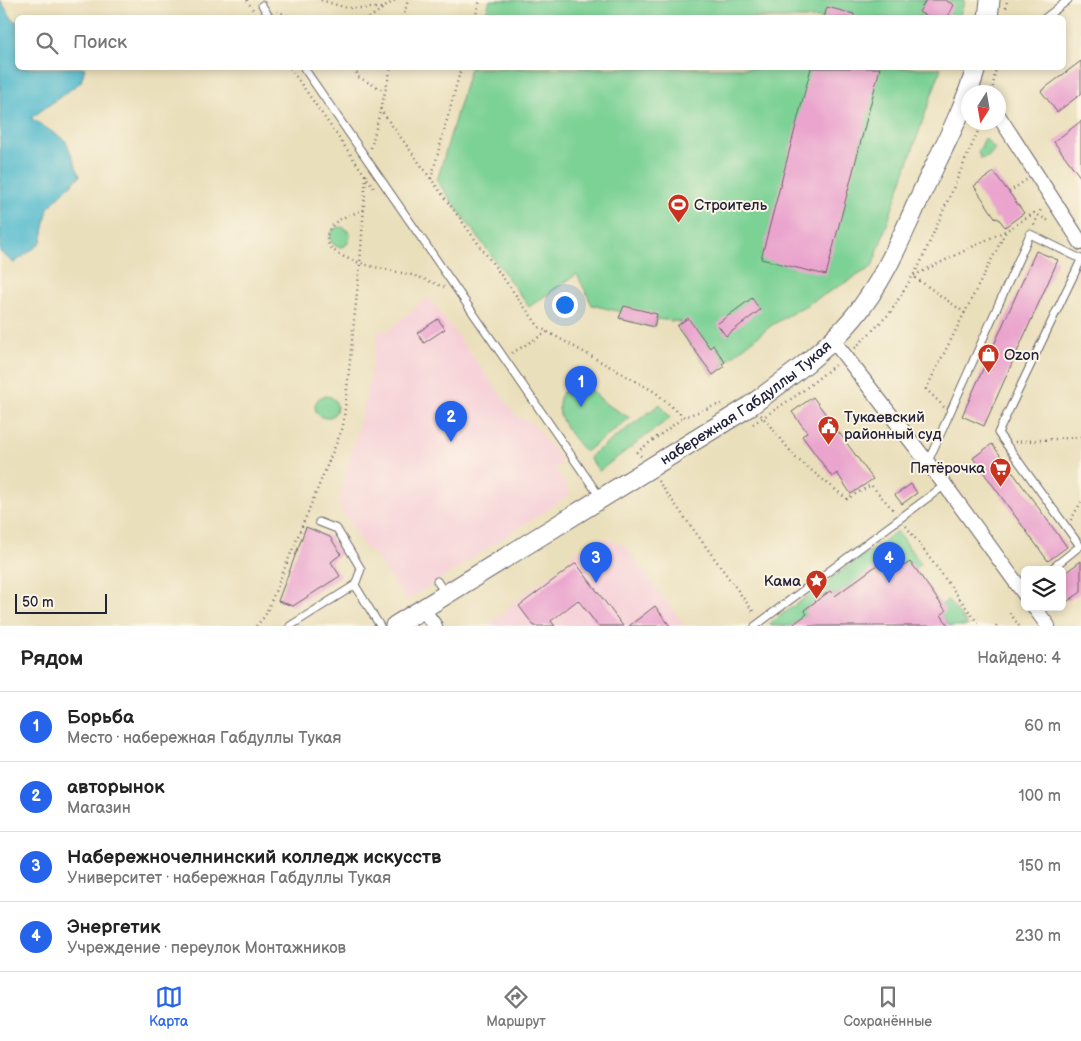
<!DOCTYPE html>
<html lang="ru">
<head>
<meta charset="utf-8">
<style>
  :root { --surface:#fff; --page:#f2f2f2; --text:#222; --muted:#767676; --line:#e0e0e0; --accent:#2563eb }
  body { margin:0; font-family:"Balsamiq Sans",sans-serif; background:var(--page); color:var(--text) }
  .controls { position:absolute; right:15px; bottom:15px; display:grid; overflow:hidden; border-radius:8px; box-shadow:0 2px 8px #0003 }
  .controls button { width:45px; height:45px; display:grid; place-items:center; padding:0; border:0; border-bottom:1px solid var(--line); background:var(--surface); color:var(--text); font:25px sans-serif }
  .compass { position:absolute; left:961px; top:85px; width:45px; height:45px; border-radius:50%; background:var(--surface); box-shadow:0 2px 8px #0003; rotate:191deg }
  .scale { position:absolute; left:15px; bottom:12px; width:92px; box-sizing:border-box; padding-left:5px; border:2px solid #22223b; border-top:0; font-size:14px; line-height:18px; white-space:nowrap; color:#22223b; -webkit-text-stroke:4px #fcf5e5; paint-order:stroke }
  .you { position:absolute; left:564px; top:304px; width:18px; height:18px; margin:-12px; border:4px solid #fff; border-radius:50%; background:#1a73e8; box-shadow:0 0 0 8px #1a73e833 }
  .badge { display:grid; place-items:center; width:32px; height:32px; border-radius:50%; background:var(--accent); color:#fff; font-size:16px; font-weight:700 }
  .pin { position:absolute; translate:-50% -41px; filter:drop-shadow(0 1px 2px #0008) }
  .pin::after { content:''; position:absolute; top:26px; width:18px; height:15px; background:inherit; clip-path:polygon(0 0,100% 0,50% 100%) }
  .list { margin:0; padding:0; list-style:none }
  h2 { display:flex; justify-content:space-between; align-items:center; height:65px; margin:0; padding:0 20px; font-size:21px }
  h2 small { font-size:16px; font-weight:400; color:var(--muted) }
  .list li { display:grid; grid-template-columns:32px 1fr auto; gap:15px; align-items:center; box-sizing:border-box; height:70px; padding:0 20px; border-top:1px solid var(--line) }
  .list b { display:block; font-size:19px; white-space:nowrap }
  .list p { margin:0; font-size:16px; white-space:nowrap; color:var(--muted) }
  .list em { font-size:16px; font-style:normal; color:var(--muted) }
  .icon { flex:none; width:28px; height:28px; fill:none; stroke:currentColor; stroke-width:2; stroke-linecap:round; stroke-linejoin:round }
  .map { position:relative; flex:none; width:1081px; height:626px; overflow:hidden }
  .search { position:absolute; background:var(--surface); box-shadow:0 2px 8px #0003; left:15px; right:15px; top:15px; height:55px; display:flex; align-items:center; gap:12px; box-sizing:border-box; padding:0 18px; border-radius:8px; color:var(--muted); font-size:19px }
  .sheet { height:345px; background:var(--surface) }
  nav { display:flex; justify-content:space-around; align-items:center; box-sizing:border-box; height:70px; border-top:1px solid var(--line); background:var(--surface); font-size:14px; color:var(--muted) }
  nav a { display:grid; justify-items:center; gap:2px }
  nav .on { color:var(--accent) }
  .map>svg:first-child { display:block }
</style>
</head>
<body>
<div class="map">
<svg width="1081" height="626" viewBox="0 0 1081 626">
  <rect width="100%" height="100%" fill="#fcf5e5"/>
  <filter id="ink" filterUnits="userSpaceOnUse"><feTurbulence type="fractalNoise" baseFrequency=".02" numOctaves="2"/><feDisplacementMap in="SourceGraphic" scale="10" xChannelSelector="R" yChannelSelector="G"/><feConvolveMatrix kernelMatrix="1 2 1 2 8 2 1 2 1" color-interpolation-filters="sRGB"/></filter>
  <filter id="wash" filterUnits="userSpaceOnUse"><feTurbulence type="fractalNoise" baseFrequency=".0096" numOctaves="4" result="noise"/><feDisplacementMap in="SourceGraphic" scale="20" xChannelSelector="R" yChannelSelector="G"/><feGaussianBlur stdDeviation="1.12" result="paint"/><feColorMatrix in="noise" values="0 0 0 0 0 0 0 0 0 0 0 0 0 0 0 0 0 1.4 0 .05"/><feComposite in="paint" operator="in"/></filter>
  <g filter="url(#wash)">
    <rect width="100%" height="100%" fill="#eadfbb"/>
    <path fill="#f6cfd8" d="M 428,296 L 517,417 L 532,423 L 563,462 L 554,468 L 571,494 L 406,601 L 371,549 L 367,551 L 338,504 L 366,398 L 379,330 L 387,332 Z
      M 606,539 L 624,545 L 685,626 L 486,626 L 508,610 L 507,607 L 571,560 L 570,557 L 590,542 Z"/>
    <path fill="#7cd195" stroke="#4f7a68" d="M 490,0 L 964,0 L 964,3 L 959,18 L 484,18 Z
      M 470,68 L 941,68 L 872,267 L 772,325 L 723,364 L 724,367 L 713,375 L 677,326 L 681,322 L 656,319 L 654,327 L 619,318 L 621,312 L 592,305 L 577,274 L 529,307 L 437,181 Z
      M 985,138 L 995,149 L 988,157 L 981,159 L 978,153 Z
      M330 237a10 10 0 1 1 20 0a10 10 0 1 1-20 0Z
      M 575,386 L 589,388 L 606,404 L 630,418 L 585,452 C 572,435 551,416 562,393 Z
      M315 407a11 11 0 1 1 22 0a11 11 0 1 1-22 0Z
      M 660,404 L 670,418 L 599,471 L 589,457 Z
      M 897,531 L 921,564 L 915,568 L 910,562 L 904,566 L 895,553 L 835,596 L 830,591 L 804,610 L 807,614 L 791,626 L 771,626 L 769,624 Z
      M 948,600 L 968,626 L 949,626 L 941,615 L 941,605 Z"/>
    <path fill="#50b9cd" stroke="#396e84" d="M 0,0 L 14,21 L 17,21 L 18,68 L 85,68 L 81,82 L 31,118 L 66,141 L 80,176 L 48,208 L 41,243 L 14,263 L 0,252 Z"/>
    <g id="blocks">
      <path fill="#eaa4ce" d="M 926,0 L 945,0 L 954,5 L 947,18 L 929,18 L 919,12 Z
        M 827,7 L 854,14 L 854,18 L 824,18 Z
        M 1081,61 L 1081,94 L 1057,112 L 1041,91 Z
        M 811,68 L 880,68 L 826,275 L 761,259 Z
        M 1081,121 L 1081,178 L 1054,142 Z
        M 994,172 L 1024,213 L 1005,227 L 998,218 L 996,219 L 974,186 Z
        M 1036,251 L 1058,260 L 984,426 L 962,416 Z
        M 752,298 L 760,310 L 726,336 L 717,324 Z
        M 624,306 L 657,314 L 654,327 L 619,318 Z
        M 688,318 L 710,348 L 713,345 L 725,362 L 722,364 L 724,367 L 713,375 L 677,326 Z
        M 438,319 L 445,329 L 424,343 L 417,333 Z
        M 813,397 L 873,479 L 851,494 L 837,473 L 832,477 L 802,436 L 807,432 L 792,412 Z
        M 992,444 L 1067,547 L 1048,561 L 973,458 Z
        M 911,484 L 917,493 L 902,504 L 895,495 Z
        M 306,527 L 330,537 L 341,554 L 331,562 L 340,576 L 293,606 L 278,601 Z
        M 895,552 L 904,566 L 910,562 L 915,568 L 946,611 L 941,615 L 949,626 L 791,626 L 807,614 L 804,610 L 830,591 L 835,596 Z
        M 1081,561 L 1081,592 L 1068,601 L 1062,594 L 1062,575 Z
        M 576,563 L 623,626 L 598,626 L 578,600 L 551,621 L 555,626 L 534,626 L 519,606 Z
        M 655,606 L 670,626 L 629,626 Z"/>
    </g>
  </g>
  <g filter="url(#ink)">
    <use href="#blocks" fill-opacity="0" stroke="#686468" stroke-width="1"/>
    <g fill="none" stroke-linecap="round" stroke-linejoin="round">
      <defs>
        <path id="lane" d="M 262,5 L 270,18
          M 1045,18 L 1068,0
          M 304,68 L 600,497
          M 931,455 L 1030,234 L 1081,259
          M 319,522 L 337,529 L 361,569 L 355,585
          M 1050,570 L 1080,546 L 998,433 L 1081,260
          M 437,581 L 445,593
          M 290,626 L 355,585 L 380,626
          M 755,626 L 945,485"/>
        <path id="street" d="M 998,115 L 1081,243
          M 832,339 L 945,485 L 1025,595
          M 1034,607 L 1048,626
          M 422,608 L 435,626"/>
        <g id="secondary">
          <path d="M 988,18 L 990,0"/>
          <path id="s1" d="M 395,626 L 747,408 C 784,381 825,352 854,317 C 885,280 903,233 923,190 C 942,150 964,110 976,68"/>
        </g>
      </defs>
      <use href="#lane" stroke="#686468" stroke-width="9"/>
      <use href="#street" stroke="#686468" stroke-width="16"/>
      <use href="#secondary" stroke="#686468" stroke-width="21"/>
      <path stroke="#686468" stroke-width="2.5" stroke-dasharray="1 4" stroke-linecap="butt" d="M 247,0 L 253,10
        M 321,0 L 347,8 L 381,8
        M 1006,8 L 1007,0
        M 277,11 L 292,18
        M 369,18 L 395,0
        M 403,18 L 408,0
        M 475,18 L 480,0
        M 290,68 L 376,191
        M 355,68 L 358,77 L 385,91
        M 992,92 L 996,68
        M 380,109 L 539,327 L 655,392 L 684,417 L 720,404 L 725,405
        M 371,148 L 391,68
        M 431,179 L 461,68
        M 1009,192 L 1026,180
        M 364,210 C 356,213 347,215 339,220 C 333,224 327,230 327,238 C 328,263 395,270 415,276 C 425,279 434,283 444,287
        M 1034,225 L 1042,207
        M 965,313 L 913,276 L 1007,230 L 1034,213 L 1051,222
        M 855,348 L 890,313 L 920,264 L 982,122
        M 512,353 L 547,332
        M 944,407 L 926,389 L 1006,231
        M 761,415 L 796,458 L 847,499 L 871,485 L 895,512
        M 753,424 L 800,393 L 836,364
        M 1015,442 L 1081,437
        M 641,456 L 637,452 L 684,417
        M 658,481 L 755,614
        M 1071,520 L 1081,502
        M 906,526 L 980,626
        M 1010,613 L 1019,626
        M 256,626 L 265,616 L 343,427 L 360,264 L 366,175
        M 996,626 L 999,622"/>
      <use href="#lane" stroke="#fff" stroke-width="7"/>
      <use href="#street" stroke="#fff" stroke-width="14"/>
      <use href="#secondary" stroke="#fff" stroke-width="19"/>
    </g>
  </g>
  <defs>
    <symbol id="stadium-pin" viewBox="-11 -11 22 30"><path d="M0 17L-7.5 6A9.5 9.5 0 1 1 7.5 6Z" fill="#c8321e" stroke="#fcf5e5"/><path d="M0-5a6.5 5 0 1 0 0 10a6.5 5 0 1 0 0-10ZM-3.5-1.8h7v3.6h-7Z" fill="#fff"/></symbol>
    <symbol id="shop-pin" viewBox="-11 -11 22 30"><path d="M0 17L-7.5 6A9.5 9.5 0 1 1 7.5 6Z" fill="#c8321e" stroke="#fcf5e5"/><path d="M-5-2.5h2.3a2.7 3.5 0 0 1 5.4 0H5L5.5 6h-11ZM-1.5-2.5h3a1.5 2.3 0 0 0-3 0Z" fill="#fff"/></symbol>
    <symbol id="civic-pin" viewBox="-11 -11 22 30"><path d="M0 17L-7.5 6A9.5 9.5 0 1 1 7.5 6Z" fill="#c8321e" stroke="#fcf5e5"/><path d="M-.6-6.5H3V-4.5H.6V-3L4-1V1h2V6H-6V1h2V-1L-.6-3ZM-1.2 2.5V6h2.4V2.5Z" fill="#fff"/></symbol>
    <symbol id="supermarket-pin" viewBox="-11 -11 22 30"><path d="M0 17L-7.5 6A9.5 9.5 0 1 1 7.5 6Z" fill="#c8321e" stroke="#fcf5e5"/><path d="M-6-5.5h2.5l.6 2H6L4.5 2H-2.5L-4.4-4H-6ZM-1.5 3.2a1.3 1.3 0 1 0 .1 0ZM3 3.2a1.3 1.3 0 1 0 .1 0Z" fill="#fff"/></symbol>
    <symbol id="sight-pin" viewBox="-11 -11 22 30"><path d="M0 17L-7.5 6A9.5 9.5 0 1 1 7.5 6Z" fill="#c8321e" stroke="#fcf5e5"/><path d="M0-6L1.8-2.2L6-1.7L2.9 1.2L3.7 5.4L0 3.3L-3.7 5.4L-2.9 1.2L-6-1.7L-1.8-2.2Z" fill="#fff"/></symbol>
  </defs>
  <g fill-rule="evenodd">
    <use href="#stadium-pin" x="666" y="192" width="25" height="34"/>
    <use href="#shop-pin" x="976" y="342" width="25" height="34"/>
    <use href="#civic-pin" x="816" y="414" width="25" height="34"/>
    <use href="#supermarket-pin" x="988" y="456" width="25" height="34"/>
    <use href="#sight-pin" x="804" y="568" width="25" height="34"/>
  </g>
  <g text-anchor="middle" stroke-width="4" stroke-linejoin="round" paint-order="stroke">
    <g font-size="15" fill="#22223b" stroke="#fcf5e5" text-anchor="start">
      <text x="694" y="210">Строитель</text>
      <text x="1004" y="360">Ozon</text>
      <text x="844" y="422">Тукаевский<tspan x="844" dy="17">районный суд</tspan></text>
      <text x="985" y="473" text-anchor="end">Пятёрочка</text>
      <text x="801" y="586" text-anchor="end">Кама</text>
    </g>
    <g font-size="15" fill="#22223b" stroke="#fcf5e5">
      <text dy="5" stroke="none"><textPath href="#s1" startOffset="416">набережная Габдуллы Тукая</textPath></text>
    </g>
  </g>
</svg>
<div class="controls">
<button><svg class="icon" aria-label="layers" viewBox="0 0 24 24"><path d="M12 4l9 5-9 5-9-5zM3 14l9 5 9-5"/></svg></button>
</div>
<svg class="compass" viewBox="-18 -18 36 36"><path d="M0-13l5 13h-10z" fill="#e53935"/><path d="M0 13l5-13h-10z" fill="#767676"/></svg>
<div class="scale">50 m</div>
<div class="you"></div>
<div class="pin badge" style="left:581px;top:407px">1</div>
<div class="pin badge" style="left:451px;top:442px">2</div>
<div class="pin badge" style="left:596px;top:583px">3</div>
<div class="pin badge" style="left:889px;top:583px">4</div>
<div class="search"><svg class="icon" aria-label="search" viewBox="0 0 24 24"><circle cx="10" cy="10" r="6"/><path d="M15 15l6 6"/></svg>Поиск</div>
</div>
<section class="sheet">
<h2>Рядом<small>Найдено: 4</small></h2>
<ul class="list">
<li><span class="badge">1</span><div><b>Борьба</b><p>Место · набережная Габдуллы Тукая</p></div><em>60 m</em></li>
<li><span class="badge">2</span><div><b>авторынок</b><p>Магазин</p></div><em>100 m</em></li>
<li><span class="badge">3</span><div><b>Набережночелнинский колледж искусств</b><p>Университет · набережная Габдуллы Тукая</p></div><em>150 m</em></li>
<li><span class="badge">4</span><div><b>Энергетик</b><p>Учреждение · переулок Монтажников</p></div><em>230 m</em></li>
</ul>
</section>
<nav>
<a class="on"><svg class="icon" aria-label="map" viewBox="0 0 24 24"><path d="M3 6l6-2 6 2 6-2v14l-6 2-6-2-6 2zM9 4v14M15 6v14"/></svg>Карта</a>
<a><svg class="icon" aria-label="directions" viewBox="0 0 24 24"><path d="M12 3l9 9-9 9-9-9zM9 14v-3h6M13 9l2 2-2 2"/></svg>Маршрут</a>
<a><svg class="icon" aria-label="saved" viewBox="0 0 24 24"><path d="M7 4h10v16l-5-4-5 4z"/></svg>Сохранённые</a>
</nav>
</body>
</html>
